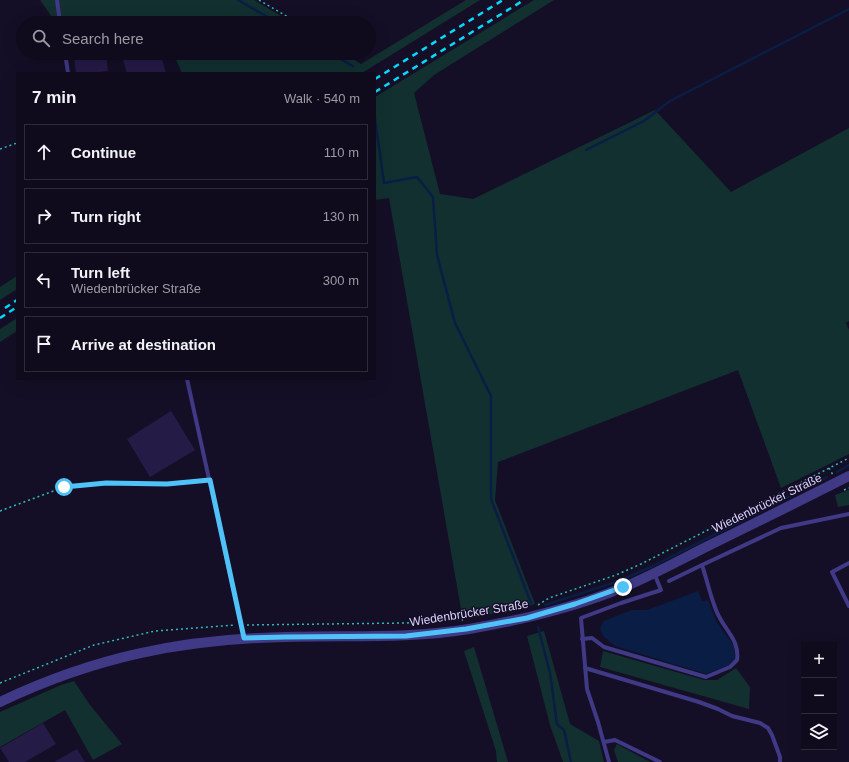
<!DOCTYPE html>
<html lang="en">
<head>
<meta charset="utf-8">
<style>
  :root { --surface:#0f0b1c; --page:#181425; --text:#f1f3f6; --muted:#9b9ba3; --line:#2f2b3b }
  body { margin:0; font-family:Helvetica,sans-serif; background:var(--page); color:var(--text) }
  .controls { position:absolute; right:12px; bottom:12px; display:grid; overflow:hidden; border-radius:0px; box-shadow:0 4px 16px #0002 }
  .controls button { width:36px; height:36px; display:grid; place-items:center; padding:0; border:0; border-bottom:1px solid var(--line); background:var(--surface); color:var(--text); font:20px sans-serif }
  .stop { position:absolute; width:12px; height:12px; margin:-9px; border:3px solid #4fc3f7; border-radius:50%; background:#fff }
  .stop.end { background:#4fc3f7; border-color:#fff; box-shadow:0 1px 4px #0008 }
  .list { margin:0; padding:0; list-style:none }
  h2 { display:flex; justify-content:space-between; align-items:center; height:52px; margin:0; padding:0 16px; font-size:17px }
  h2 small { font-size:13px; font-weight:400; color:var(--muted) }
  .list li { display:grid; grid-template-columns:26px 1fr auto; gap:12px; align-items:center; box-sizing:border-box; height:56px; margin:0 8px 8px; padding:0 8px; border:1px solid var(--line); border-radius:0px }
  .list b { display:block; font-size:15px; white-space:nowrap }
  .list p { margin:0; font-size:13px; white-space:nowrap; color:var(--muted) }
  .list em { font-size:13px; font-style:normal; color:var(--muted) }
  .icon { flex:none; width:22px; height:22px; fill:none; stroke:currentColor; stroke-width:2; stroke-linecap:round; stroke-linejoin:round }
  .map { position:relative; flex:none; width:849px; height:762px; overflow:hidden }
  .search { position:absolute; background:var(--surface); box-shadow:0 4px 16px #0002; left:16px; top:16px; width:360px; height:44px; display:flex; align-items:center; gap:10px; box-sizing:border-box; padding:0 14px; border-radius:22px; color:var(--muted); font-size:15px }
  .panel { position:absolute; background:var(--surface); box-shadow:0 4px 16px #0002; left:16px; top:72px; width:360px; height:308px; border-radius:0px }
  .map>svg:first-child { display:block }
</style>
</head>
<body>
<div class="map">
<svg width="849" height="762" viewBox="0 0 849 762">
  <rect width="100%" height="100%" fill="#140f26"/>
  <path fill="#123030" d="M 40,0 L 254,0 L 293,23 L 56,23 Z
    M 466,0 L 480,0 L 362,73 L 182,73 L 173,53 L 344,53 L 361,64 Z
    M 534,0 L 554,0 L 434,75 L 414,93 L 440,194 L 473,199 L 655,110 L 731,192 L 849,128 L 849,321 L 846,323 L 849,330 L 849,454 L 781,488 L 738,370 L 498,462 L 495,500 L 535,604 L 515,609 L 471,618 L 462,615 L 389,198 L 375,200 L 375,97 Z
    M 17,276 L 17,289 L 0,300 L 0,287 Z
    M 17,318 L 17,331 L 0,342 L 0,329 Z
    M 849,490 L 849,505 L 838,507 L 835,495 Z
    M 544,631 L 570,724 L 599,741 L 604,762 L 563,762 L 550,725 L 527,636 Z
    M 474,647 L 508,762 L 497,762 L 496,751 L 464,651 Z
    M 603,651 L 704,680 L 717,680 L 736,668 L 750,687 L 749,709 L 600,667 Z
    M 74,681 L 90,705 L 122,744 L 93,760 L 65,710 L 0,747 L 0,712 L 61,685 Z
    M 617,744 L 650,762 L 618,762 L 614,750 Z"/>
  <path fill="#0a1d45" d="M 698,591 L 702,601 L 708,600 L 717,623 L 734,646 L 735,659 L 727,666 L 706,674 L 615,646 L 603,636 L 600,628 L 604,621 L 631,610 L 647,610 L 658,606 Z"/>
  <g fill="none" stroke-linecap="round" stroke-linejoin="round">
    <path stroke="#0a1d45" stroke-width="2.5" d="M 238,0 L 278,23
      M 330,53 L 353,66
      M 375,119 L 384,183 L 417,177 L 433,197 L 437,255 L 455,323 L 491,396 L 491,499 L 531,603
      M 586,150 L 644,121 L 670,101 L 849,9
      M 837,472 L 849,465
      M 545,605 L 619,581 L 653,566 L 827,477
      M 538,627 L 550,673 L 557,724 L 564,730 L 571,762"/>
  </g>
  <path fill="#251b47" d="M 90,53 L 106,53 L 108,71 L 92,73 L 76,73 L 74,57 L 90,55 Z
    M 121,53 L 160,53 L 166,73 L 127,73 Z
    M 171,411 L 195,450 L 150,477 L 127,439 Z
    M 43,723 L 56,744 L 25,762 L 9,762 L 0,748 Z
    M 77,749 L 85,762 L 54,762 Z"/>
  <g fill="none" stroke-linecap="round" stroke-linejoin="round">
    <path stroke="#2eb9b6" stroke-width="1.5" stroke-dasharray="2 3" stroke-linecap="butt" d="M 259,0 L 298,23
      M 0,149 L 17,143
      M 829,468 L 833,475
      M 844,490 L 849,488
      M 0,511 L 64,487 L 106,483 L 167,484 L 204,481
      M 538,605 L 549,598 L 616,575 L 641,564 L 849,458
      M 247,625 L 406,623 L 454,619 L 463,620
      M 0,683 L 94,645 L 155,631 L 235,625"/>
    <path stroke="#3f3986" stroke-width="4" d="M 57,0 L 60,23
      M 65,53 L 68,73
      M 187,379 L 244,638
      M 849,563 L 832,572 L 849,606
      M 702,565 L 781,528 L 849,514
      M 582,639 L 592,638 L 604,647 L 706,677 L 730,667 L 737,660 C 740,639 723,629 716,610 C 710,595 707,580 702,565 L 669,581
      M 585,668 L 699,702 L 718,709 L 732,716 L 760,723 L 768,728 L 772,735 L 780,757 L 780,762
      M 604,742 L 615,740 L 660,762
      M 609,762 L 598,722 L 587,689 L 581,618 L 621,603 L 661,590 L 654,573"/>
    <path stroke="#3f3986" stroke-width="10" d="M 0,702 C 94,657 182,639 286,637 C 347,635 408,639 469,629 C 522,620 574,608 624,587 C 653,575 680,560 708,546 C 755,523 802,500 849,476"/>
    <path stroke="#00dcff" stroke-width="2.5" stroke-dasharray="6 5" stroke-linecap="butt" d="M 375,79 L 503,0
      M 375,92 L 524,0
      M 5,308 L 17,300
      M 0,318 L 17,307"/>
  </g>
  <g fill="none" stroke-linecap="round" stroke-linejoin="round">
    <path stroke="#4fc3f7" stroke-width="5" d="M 64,487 L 106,483 L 167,484 L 210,480 L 244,638 L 285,637 L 406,636 L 466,629 L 527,618 L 575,604 L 623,587"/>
  </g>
  <g text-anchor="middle" stroke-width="3" stroke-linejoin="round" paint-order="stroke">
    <g font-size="12" fill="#dbd4ff" stroke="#140f26">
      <text transform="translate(767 503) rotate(-26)" y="4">Wiedenbrücker Straße</text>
      <text transform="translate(469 613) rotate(-9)" y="4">Wiedenbrücker Straße</text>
    </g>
  </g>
</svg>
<div class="controls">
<button>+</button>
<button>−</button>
<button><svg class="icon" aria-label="layers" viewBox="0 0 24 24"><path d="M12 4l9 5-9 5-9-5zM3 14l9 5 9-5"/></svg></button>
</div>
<div class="stop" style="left:64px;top:487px"></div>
<div class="stop end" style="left:623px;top:587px"></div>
<div class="search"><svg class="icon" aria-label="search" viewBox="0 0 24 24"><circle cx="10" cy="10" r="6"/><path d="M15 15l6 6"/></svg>Search here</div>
<section class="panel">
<h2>7 min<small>Walk · 540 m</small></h2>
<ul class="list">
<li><svg class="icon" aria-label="ahead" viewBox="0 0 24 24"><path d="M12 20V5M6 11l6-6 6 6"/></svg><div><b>Continue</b></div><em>110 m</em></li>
<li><svg class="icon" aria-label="right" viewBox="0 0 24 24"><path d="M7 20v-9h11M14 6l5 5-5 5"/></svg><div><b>Turn right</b></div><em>130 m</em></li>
<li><svg class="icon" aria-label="left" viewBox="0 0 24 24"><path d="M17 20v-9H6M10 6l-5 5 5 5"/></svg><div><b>Turn left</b><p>Wiedenbrücker Straße</p></div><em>300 m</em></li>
<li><svg class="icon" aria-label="arrive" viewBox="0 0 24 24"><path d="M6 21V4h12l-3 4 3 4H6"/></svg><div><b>Arrive at destination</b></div></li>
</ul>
</section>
</div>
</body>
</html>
